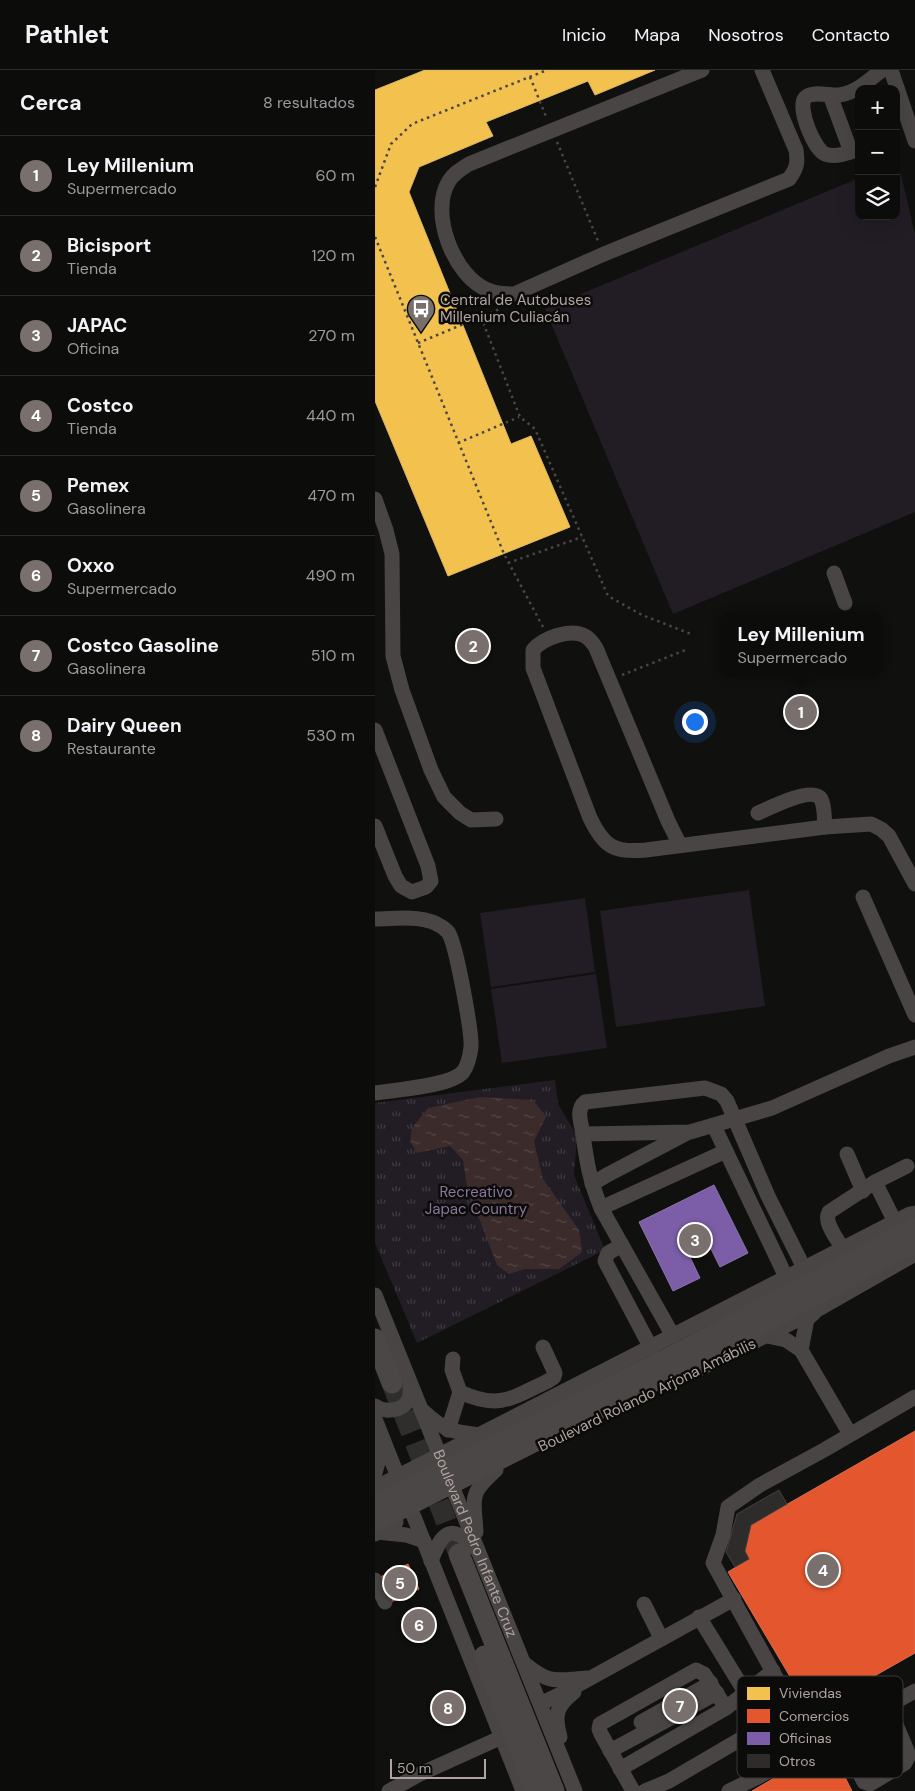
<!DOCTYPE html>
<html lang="es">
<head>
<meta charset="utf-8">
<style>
  :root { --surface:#0c0c0b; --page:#151514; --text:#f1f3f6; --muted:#9a9b9d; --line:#2c2c2c; --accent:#79706d }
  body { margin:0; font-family:"DM Sans",sans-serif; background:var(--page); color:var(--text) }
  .controls { position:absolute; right:15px; top:15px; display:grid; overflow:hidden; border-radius:10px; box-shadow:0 5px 20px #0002 }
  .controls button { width:45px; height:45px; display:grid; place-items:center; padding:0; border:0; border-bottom:1px solid var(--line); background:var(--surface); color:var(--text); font:25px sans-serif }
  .scale { position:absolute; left:15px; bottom:12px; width:96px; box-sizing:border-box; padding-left:5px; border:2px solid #b1a4a0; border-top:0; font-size:14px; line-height:18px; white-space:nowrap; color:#b1a4a0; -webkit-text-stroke:4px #0b0b0a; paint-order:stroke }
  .you { position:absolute; left:319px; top:651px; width:18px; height:18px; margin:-12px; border:4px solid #fff; border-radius:50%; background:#1a73e8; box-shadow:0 0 0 8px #1a73e833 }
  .badge { display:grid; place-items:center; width:32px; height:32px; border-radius:50%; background:var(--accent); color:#fff; font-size:16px; font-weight:700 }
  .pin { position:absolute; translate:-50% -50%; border:2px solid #fff; box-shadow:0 1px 5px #0006 }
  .popup { position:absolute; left:345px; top:542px; width:162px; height:65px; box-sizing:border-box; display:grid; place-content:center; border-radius:10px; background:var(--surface); filter:drop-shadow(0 1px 4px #0005); font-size:16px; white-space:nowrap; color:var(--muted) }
  .popup b { font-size:19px; color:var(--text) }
  .popup::after { content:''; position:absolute; left:50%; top:100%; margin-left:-10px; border:10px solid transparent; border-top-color:var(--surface) }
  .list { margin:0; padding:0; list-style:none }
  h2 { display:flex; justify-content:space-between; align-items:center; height:65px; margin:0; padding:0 20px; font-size:21px }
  h2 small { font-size:16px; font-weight:400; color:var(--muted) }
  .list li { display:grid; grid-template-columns:32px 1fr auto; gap:15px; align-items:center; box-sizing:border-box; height:80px; padding:0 20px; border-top:1px solid var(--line) }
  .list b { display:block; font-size:19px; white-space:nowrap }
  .list p { margin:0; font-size:16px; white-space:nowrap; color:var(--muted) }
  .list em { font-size:16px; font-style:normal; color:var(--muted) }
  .icon { flex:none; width:28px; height:28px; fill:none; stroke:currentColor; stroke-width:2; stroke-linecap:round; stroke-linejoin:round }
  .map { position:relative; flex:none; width:540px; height:1721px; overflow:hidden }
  header { display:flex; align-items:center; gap:30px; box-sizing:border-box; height:70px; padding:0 25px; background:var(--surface); border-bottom:1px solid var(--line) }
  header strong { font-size:24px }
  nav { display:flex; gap:28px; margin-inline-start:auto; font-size:18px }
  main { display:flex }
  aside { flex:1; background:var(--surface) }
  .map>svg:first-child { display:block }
</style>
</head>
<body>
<header>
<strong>Pathlet</strong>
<nav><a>Inicio</a><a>Mapa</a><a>Nosotros</a><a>Contacto</a></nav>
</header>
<main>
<aside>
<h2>Cerca<small>8 resultados</small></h2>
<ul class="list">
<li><span class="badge">1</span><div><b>Ley Millenium</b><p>Supermercado</p></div><em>60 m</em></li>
<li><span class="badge">2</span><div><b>Bicisport</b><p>Tienda</p></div><em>120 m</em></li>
<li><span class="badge">3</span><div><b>JAPAC</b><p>Oficina</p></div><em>270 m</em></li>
<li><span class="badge">4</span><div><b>Costco</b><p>Tienda</p></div><em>440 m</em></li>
<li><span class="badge">5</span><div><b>Pemex</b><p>Gasolinera</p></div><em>470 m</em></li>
<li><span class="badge">6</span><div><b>Oxxo</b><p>Supermercado</p></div><em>490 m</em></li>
<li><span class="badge">7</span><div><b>Costco Gasoline</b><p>Gasolinera</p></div><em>510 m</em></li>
<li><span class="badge">8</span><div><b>Dairy Queen</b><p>Restaurante</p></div><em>530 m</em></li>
</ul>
</aside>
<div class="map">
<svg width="540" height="1721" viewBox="0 0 540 1721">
  <defs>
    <pattern id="park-tufts" width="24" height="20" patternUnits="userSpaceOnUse" patternTransform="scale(1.25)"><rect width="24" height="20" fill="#221d25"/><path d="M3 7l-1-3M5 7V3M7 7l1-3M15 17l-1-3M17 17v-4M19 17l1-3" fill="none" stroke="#403b41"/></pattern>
    <pattern id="water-ripples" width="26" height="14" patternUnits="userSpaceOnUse" patternTransform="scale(1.25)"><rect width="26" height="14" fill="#3b2b2b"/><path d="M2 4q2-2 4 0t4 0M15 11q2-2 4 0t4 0" fill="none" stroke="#554746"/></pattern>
  </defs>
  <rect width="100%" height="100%" fill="#10100f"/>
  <path fill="#221d25" d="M 523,92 L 540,164 L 540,442 L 298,544 L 170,239 L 484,108 L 484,146 L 521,146 L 521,93 Z
    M 374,820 L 390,936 L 241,957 L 225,841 Z
    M 210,828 L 220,902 L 116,917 L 105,843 Z
    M 221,904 L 232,978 L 127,993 L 116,919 Z"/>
  <path fill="url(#park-tufts)" d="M 180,1010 L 183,1034 L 202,1066 L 199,1105 L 230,1180 L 42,1273 L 0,1173 L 0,1033 Z"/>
  <path fill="url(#water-ripples)" d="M 105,1027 L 158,1030 L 171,1047 L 159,1071 L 168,1109 L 204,1160 L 207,1182 L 184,1199 L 150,1199 L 134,1204 L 122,1195 L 92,1117 L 88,1090 L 75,1076 L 42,1083 L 35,1071 L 37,1058 L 53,1038 Z"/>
  <path fill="#f2c14e" stroke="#deb867" d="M 50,0 L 280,0 L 220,25 L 213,11 L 111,52 L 118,66 L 44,97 L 34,122 L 136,374 L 156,366 L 195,457 L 73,506 L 0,331 L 0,20 Z"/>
  <path fill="#e4572e" stroke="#d56e50" d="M 540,1361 L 540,1583 L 436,1642 L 353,1502 L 374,1489 L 370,1481 L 376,1455 Z
    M 33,1494 L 44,1519 L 14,1533 L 3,1508 Z
    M 75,1627 L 82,1645 L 69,1650 L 62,1633 Z
    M 454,1676 L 477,1721 L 377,1721 Z"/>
  <path fill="#7b5ea7" stroke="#8b73a5" d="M 339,1115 L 373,1183 L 345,1197 L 335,1177 L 315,1187 L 325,1208 L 298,1221 L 264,1152 Z"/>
  <path fill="#2e2c2b" stroke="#44403e" d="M 404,1420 L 412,1434 L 376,1455 L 370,1481 L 374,1489 L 360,1497 L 351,1482 L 362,1444 Z"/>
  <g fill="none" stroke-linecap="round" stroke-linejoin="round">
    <path stroke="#302e2c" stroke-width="21" stroke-dasharray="21 11" stroke-linecap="butt" d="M 17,1313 L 84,1484"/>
    <path stroke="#4a4645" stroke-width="2.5" stroke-dasharray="2.5 4" stroke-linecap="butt" d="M 155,7 L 172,49
      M 182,72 L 223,171
      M 0,117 L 16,74 L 37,54 L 172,0
      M 0,167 L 129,484 L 168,557
      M 106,247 L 145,347 L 160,359 L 233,526 L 267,545 L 316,564
      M 43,273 L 127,238
      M 83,373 L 144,347
      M 133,493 L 207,467
      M 247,605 L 313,579"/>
    <g stroke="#484544" stroke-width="15">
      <path d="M 327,0 L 94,94 C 86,99 79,103 74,111 C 54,143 79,207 113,220 C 121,224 130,224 139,224 L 229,184 L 414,109 C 422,98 423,93 421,80 L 387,0"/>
      <path d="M 516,0 L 540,71"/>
      <path d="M 455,25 L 476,82"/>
      <path d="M 484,78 C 475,83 460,88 450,84 C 439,79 422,38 430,28 C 437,20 454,26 464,25 C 481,23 494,10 507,0"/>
      <path d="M 0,429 L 11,460 L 17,484 L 18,586 L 27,620 L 56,700 L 69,727 L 85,743 L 96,750 L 121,749"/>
      <path d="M 459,503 L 470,533"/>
      <path d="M 0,660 L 53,796 L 56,811 L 51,817 L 37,822 L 26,816 L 20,806 L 0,756"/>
      <path d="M 383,743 C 395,738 437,716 446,729 C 450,736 449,749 450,757"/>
      <path d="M 305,775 L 293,751 L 221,578 C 218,573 215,569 210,566 C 195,558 168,568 158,580 L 158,598 L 215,748 C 229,777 239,783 271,780 L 450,757 L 496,754 L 506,759 L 514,766 L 540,814"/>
      <path d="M 488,827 L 540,945"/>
      <path d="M 0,849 C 21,849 49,844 67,857 C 69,858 71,860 73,862 C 81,873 97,962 96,977 C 95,986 93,995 88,1002 C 76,1016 20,1020 0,1023"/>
      <path d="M 339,1056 L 411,1207"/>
      <path d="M 208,1064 L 315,1062 L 397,1038 L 514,986 L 540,977"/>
      <path d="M 472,1084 L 488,1121"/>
      <path d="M 500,1112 L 520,1152"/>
      <path d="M 217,1114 L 232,1105 L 310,1064"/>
      <path d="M 226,1138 L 351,1081"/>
      <path d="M 247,1175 L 233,1183 L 230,1191 L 276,1278"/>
      <path d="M 467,1178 C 462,1168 448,1152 454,1142 L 500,1112 L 532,1096"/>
      <path id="s1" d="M 0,1225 L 200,1721"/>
      <path d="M 298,1266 L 226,1138 C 215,1111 212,1094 208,1065 C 207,1054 200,1040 210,1032 L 330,1018 L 346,1024 L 352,1031 L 393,1126 L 429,1198"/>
      <path d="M 392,1266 L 411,1270 L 426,1280 L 475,1364"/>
      <path d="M 426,1280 L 432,1249 L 439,1243"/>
      <path d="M 316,1303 L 442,1240 L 540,1184"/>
      <path d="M 85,1322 C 124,1340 137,1328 173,1311 L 179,1307 L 180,1303 L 168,1277"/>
      <path d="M 0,1336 C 9,1343 27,1341 33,1331 C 36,1326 35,1320 35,1315"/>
      <path d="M 48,1341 C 69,1361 78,1362 106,1365"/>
      <path d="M 0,1349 L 148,1721"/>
      <path d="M 73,1360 L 85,1322 L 77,1300 L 78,1289"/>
      <path d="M 0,1403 L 6,1382 L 6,1369"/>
      <path d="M 0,1418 L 535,1144 L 540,1143"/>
      <path d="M 2,1462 L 31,1465 L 49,1471"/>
      <path d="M 101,1462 C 99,1427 93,1425 121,1400"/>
      <path d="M 0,1464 L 21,1452"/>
      <path d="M 56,1491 C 67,1463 75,1452 100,1478"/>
      <path d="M 0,1510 L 10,1532"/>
      <path d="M 269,1534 L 286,1568"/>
      <path d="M 150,1594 C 176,1615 180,1610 212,1608"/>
      <path d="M 164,1630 L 169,1632 L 192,1621 L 359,1529"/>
      <path d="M 415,1633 L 338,1493 L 348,1465 L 353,1437 L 385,1415 L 449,1380 L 540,1327"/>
      <path d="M 266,1652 L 336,1613"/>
      <path d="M 463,1663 L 489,1712 L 495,1714 L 530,1693 L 534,1685 L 513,1636"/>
      <path d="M 185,1667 C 179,1645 181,1636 199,1622"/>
      <path d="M 235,1681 L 342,1623"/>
      <path d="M 245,1699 L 351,1638 L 398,1601"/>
      <path d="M 14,1721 L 45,1704 L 127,1667"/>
      <path d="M 258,1721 L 226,1664 L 224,1659 L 225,1654 L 321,1600 L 329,1604 L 351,1638"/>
      <path d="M 270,1721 L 294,1711 L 371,1666 C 380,1657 381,1648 378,1635 L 324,1547"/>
      <path d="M 354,1721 L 383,1707 L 540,1621"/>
    </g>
    <path stroke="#4a4746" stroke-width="19" d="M 305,1281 L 540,1157
      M 313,1295 L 523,1182 L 540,1175"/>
    <path stroke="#4a4746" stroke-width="21" d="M 0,1269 L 17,1313
      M 84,1484 L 179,1721
      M 109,1586 L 160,1721"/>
    <path stroke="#4a4746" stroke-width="19" d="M 0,1434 L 305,1281
      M 0,1453 L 313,1295"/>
  </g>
  <defs>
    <symbol id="bus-pin" viewBox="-11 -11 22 30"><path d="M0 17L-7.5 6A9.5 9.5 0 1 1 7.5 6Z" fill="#79706d" stroke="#0b0b0a"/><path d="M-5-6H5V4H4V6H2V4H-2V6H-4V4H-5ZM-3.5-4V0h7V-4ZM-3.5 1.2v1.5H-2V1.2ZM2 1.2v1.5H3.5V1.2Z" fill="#fff"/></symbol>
  </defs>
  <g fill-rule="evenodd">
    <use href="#bus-pin" x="30" y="223" width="32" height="43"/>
  </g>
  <g text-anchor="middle" stroke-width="5" stroke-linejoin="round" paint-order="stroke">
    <g font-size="15" fill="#b1a4a0" stroke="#0b0b0a" text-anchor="start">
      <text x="65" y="235">Central de Autobuses<tspan x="65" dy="17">Millenium Culiacán</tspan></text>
    </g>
    <g font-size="15" fill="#8d769d" stroke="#0b0b0a">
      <text x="101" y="1127">Recreativo<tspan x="101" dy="17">Japac Country</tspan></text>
    </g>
    <g font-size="15" fill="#b1a4a0" stroke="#0b0b0a">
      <text transform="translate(272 1325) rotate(-26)" y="5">Boulevard Rolando Arjona Amábilis</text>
      <text dy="5" stroke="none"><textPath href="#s1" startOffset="268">Boulevard Pedro Infante Cruz</textPath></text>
    </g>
  </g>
  <rect x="362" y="1606" width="166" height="102" rx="8" fill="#0b0b0a" stroke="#3d3937" stroke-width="1"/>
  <rect x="372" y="1617" width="23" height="13" fill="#f2c14e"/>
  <rect x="372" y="1639" width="23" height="14" fill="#e4572e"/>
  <rect x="372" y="1662" width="23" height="13" fill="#7b5ea7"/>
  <rect x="372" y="1684" width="23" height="14" fill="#2e2c2b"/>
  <g font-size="14" fill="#b1a4a0">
    <text x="404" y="1628">Viviendas</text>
    <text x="404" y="1651">Comercios</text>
    <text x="404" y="1673">Oficinas</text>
    <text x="404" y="1696">Otros</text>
  </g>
</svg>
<div class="controls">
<button>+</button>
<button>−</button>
<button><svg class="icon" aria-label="layers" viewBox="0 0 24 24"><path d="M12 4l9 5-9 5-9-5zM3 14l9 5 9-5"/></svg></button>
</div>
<div class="scale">50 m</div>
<div class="you"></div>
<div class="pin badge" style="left:426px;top:642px">1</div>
<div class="popup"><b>Ley Millenium</b>Supermercado</div>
<div class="pin badge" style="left:98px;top:576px">2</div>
<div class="pin badge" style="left:320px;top:1170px">3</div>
<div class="pin badge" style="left:448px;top:1500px">4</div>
<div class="pin badge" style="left:25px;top:1513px">5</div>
<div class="pin badge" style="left:44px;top:1555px">6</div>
<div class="pin badge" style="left:305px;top:1636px">7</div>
<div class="pin badge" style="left:73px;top:1638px">8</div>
</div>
</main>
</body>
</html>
